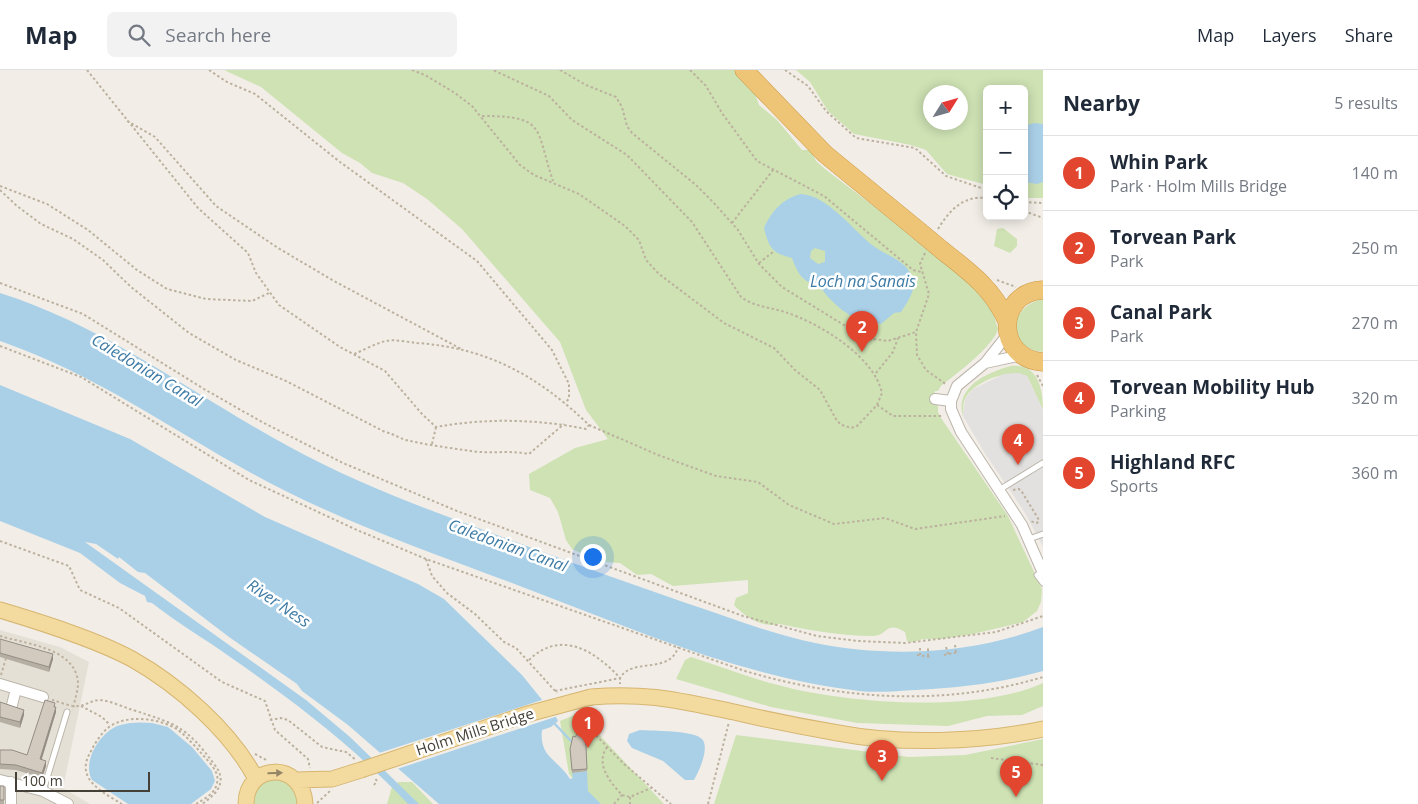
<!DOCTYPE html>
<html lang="en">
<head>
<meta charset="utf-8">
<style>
  :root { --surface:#fff; --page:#f2f2f3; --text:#1f2937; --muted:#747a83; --line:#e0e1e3; --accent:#e2462e }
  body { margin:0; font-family:"Open Sans",sans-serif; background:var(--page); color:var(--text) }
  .controls { position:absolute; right:15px; top:15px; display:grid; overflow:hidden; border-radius:8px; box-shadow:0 2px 12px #0003 }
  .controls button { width:45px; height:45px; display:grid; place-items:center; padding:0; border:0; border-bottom:1px solid var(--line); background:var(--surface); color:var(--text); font:25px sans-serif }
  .compass { position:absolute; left:923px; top:15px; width:45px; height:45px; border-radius:50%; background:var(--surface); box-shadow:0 2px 12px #0003; rotate:53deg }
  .scale { position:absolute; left:15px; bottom:12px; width:135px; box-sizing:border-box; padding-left:5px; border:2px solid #443f37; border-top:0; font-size:14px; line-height:18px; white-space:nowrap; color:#443f37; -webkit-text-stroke:4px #fff; paint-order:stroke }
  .you { position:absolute; left:592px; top:486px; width:18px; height:18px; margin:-12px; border:4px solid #fff; border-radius:50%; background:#1a73e8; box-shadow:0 0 0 8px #1a73e833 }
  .badge { display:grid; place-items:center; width:32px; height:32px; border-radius:50%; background:var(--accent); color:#fff; font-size:16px; font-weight:700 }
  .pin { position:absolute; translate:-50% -41px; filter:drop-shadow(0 1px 2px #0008) }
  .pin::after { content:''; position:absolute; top:26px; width:18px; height:15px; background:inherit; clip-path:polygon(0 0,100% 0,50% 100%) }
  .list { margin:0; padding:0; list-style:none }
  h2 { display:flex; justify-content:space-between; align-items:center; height:65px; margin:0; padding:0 20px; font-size:21px }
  h2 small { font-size:16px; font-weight:400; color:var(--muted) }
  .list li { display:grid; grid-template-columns:32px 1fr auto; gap:15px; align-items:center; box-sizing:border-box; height:75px; padding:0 20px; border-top:1px solid var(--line) }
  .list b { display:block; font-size:19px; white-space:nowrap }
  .list p { margin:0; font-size:16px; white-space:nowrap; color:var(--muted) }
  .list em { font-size:16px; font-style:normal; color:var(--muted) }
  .icon { flex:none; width:28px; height:28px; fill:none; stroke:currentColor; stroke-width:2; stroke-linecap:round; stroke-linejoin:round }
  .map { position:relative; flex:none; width:1043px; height:734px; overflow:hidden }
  header { display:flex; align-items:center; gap:30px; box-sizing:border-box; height:70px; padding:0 25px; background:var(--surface); border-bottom:1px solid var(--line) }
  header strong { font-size:24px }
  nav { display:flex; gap:28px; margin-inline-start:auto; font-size:18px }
  .search { width:350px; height:45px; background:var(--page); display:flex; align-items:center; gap:12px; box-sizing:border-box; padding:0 18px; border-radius:8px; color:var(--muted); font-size:19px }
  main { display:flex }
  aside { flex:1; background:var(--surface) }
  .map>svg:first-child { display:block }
</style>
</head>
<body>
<header>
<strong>Map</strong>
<div class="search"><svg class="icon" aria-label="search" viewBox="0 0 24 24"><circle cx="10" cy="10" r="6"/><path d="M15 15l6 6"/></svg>Search here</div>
<nav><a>Map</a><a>Layers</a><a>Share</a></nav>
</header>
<main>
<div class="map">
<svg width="1043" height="734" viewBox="0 0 1043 734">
  <rect width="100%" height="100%" fill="#f2eee7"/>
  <path fill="#e5e0d6" d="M 0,560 L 60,577 L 89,592 L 63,718 L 90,734 L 0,734 Z"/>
  <path fill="#cee2b4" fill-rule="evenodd" d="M 224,0 L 736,0 L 755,24 L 759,35 L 777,50 L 802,80 L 811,80 L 816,91 L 825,99 L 947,192 L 976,220 L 992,240 L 998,259 C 993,277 956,304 941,316 L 938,321 L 935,321 L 933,332 L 938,334 L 938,342 L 941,348 L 1008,446 L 1042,519 L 1041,532 L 1037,541 L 1023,552 L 973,564 L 940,569 L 923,569 L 913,572 L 907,571 L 905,562 C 885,550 888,566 873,566 C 840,566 810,560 779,554 C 763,559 744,546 734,535 L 736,528 L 748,523 L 748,510 L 673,516 L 651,504 L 637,505 L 620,493 L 602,492 L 592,484 L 583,484 L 572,479 L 566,470 L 558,442 L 550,428 L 530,420 L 529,404 L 575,378 L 608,369 L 586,340 L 560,272 L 462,159 L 427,129 L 403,113 L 372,103 L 360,93 L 342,83 L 261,17 Z
    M 796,0 L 1043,0 L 1043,128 L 1024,128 L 1024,19 L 987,19 L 987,115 L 947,104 L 926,80 L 911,75 L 854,64 L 828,41 L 810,12 ZM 931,22 L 961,22 L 961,52 L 931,52 Z
    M 1003,158 L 1017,169 L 1017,176 L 1010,183 L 994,176 L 997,159 Z
    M 1043,229 L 1043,282 C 1007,279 1006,237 1043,229 Z
    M 1011,296 C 1038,293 1043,319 1043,340 L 1027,306 C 1009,299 977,310 966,327 C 962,333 964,340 963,346 C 954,317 988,302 1011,296 Z
    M 691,587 C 720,596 749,608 778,615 C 847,634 978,643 1043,613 L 1043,636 L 1022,645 L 987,646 L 948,656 L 857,653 L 771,637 L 676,609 L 685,590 Z
    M 579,643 L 664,734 L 592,734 L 569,704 L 560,651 Z
    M 736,665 L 909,687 L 965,685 L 1043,669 L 1043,734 L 714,734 Z
    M 280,709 L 292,715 L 299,734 L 252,734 C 257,715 260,710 280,709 Z
    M 398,712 L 412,712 L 433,734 L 387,734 L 392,717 Z"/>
  <path fill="#e3e1df" d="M 1019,303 L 1027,306 L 1043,340 L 1043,477 L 1025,443 L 984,382 L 963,346 L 965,329 L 973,319 L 1004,304 Z"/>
  <path fill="#aad0e8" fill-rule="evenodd" d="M 1034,53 L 1043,54 L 1043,112 L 1037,114 L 1024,112 L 1024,56 Z
    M 801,124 C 828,126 852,159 872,175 C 886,186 908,190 913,210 C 916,220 907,233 901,242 L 894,243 L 881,254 C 875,252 870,253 865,252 C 849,248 827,229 820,216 C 802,212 798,204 792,188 C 772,183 769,178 764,158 C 771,142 783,128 801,124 ZM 815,178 L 825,181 L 825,192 L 818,194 L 810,188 L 811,181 Z
    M 0,223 C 105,256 192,324 288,376 C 366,419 449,447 532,478 C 583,497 635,515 686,533 C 729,547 771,564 815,573 C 889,588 972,584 1043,557 L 1043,601 C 1001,613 959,618 916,620 C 897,621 878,623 859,621 C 748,608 642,563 538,523 C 442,486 344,454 253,404 C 167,357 95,304 0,271 Z
    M 0,315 L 130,369 L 265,447 L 418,514 L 444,529 L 522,605 L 556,647 L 558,651 L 551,657 L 542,660 C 539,688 558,689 570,709 L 573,708 L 572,703 L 587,701 L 588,721 L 601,734 L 439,734 L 348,655 L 302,621 L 297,614 L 229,567 L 145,503 L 138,502 L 119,487 L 118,489 L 96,474 L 85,472 L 306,630 L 350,667 L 419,734 L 408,734 C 355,678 296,633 233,589 C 207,570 177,553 152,533 L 147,532 L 145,526 L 120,513 L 80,483 L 0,451 Z
    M 152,653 L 168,657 L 192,677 L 212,701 L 215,711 L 211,719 L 191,734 L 128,734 L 92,710 C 82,692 99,664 117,656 C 128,652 141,652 152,653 Z
    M 640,660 C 652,661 694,660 702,669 C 710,678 699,701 694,710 L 685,710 L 663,691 L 632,678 L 627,671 L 629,664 Z"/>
  <path fill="#f2eee7" d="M 545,629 L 558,646 L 394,700 L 376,684 Z"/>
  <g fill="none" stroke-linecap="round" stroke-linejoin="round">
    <path stroke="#aad0e8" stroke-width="2.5" d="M 552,651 L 573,673"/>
    <defs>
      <path id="lane" d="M 999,420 L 1043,393
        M 1029,469 L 1043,464
        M 1037,505 L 1043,513
        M 43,721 L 67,642"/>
      <path id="street" d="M 1008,264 L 985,293 L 957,316 L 951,331 L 951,339 L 961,362 L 1022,455 L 1043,503
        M 985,293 L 1022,285
        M 935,329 L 951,331
        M 0,614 L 43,627
        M 12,635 L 16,619
        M 0,710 L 43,721 L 68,734
        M 11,712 L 11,734"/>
      <path id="primary" d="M 0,540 C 40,552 95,569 132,589 C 178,615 231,661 256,709
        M 591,627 C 647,622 680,631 734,642 C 768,650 803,657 838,663 C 900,675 981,672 1043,659
        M 296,710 L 332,709 L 361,700
        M 246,734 C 246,692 303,691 305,734"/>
      <path id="highway" d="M 744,0 L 825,84 L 919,161
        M 943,181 C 970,202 993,219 1007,251
        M 1043,220 C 996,222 995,289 1043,292"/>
    </defs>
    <use href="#lane" stroke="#bcb6ab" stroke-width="7"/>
    <use href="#street" stroke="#bcb6ab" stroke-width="12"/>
    <use href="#primary" stroke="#d6b671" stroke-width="17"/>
    <use href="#highway" stroke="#cc9947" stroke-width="19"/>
    <path stroke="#bcb19e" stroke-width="2" stroke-dasharray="2.5 2.5" stroke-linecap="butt" d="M 87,0 L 198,138 L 248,183 L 256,203 L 279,235 L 340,277 L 385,301 L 422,344 L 436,357 C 485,348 538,349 586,359 L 589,355 C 538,306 488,278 417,273 C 407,272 395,269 386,271 C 376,273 364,280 354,284
      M 209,0 L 227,12 L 255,24 L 340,92 L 477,191 L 552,280 L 569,314 L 569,329 L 564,333
      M 412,0 L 425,5 L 455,23 L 472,36 L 520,95 L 534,105 L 579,124 L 625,156 L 639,170 L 646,190 L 659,204 L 724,253 L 774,278 L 795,300 L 820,320 L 837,351 L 842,355 L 851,358 L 857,356 L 877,335 L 882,323 C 874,286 819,253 785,242 C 769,237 755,237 741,227 L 692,152 L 627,85 L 572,50 L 549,26 L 493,0
      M 560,0 L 586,15 L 616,27 L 622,37 L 627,56 L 632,63 L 696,115 L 713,132 L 738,160 L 759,194 L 782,217 L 865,268 L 888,271 L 916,262
      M 690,0 L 706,16 L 722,43 L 757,91 L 824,126 L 913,200 L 921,202
      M 785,0 L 808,16 L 826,41 L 856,68 L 915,78 L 946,106 L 987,120
      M 482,46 C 547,46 535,58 553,111
      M 127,51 L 155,67 L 216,136 L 278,178 L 334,211 L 463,280
      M 0,116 L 47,134 L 88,160 L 137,200 L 167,219 L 206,229 L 252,231 L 269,223
      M 0,120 L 17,136 L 41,154 L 73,169 L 103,190 L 131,217 L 189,263 L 236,290 L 286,311 L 385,362 C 394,364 399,368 406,370 C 427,375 450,378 471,381 C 491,384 509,380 529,384 L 564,354
      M 1024,132 L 1043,133
      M 1024,141 L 1043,148
      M 732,153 L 773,100
      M 938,159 C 949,141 963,125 987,128
      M 925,183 L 920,194 L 929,224 L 916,262 L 917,285 L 926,300 L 947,315
      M 759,193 L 773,182
      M 997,210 L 1016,217
      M 0,213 L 83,244 L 204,319 L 262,352 L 343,393 L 457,441 L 743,546 L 817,566 L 858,571 L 905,573 L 996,562 L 1043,546
      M 0,276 L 81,307 L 249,410 L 357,460 L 426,489 L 742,600 C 840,630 944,637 1043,607
      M 876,303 L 893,282 L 898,268
      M 1037,305 L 1043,316
      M 877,335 L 893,346 L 943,346
      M 589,355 L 658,385 L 716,406 L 758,412 L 789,435 L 834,454 L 885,448 L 915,459 L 1005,446
      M 432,374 L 436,357
      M 1013,420 L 1019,419 L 1022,422 L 1039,450 L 1037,453 L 1030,451
      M 0,471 L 69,496 L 80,520 L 119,538 L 222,612 L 265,631 L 275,660 L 308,689 L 310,698
      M 426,489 L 432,506 L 447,523 L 475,544 L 504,572 L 516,578 L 557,623
      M 0,566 C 26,574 76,578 78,613 C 78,622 74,631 73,640
      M 955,575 L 956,582
      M 946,577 L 948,584
      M 920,578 L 920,585
      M 917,585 L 931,587
      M 944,585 L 959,582
      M 928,586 L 928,578
      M 529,590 C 561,559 595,581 620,608 L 620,614
      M 1,605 L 6,588
      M 555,621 L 620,608 C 632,587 670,605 678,577
      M 52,630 C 60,632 71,637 78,636 C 86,636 91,630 100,630 C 111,631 123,637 133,640 C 176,654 186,656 214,694 C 228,711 218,723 202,734
      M 81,636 L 102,647 L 110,655
      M 575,644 L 624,694 L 671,734
      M 270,650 L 281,648 L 288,650 L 322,677 L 346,682 L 356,690
      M 607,677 C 595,694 610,712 622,725 L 630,727 L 651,718
      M 255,684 L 268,691
      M 991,688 L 1043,695
      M 374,715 L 377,711 L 374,707
      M 630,727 L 630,734
      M 317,733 L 330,721
      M 122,734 C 104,723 76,710 89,685 C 94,675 100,664 109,657 C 127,644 160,648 178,660 C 187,667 195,676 202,684 C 209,692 220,702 217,713 C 215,724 204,729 196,734
      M 614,734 L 622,725
      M 708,734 L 729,652"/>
    <use href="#lane" stroke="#fff" stroke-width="5"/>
    <use href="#street" stroke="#fff" stroke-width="10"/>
    <use href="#primary" stroke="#f3da9f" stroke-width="15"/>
    <use href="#highway" stroke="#eec476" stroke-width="18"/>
    <defs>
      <path id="primary-bridge" d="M 361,700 L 524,645 L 591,627"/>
      <path id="highway-bridge" d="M 919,161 L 943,181"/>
    </defs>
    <use href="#primary-bridge" stroke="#d6b671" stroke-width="17" stroke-linecap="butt"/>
    <use href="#highway-bridge" stroke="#cc9947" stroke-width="19" stroke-linecap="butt"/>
    <use href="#primary-bridge" stroke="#f3da9f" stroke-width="15"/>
    <use href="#highway-bridge" stroke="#eec476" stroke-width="18"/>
  </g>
  <path fill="#b5aea3" d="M 0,569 L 53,589 L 49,602 L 0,587 Z
    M 0,632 L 24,645 L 20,658 L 0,652 Z
    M 55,637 L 56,642 L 41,690 L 46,696 L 42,708 L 16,700 L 0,699 L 0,680 L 27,685 Z
    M 586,676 L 587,701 L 572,703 L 570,679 Z
    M 0,716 L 4,716 L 4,734 L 0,734 Z"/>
  <path fill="#938d85" d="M 53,584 L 53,589 L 49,602 L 49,597 Z
    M 56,637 L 56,642 L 40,695 L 40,689 Z
    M 24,640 L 24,645 L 20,658 L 20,652 Z
    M 46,691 L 46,696 L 42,708 L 42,703 Z"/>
  <path fill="#d2cabe" stroke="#938d85" d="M 0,569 L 53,584 L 49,597 L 0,583 Z
    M 45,630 L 55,633 L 54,637 L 56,637 L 40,689 L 46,691 L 42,703 L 16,695 L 0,694 L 0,680 L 12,680 L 27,685 Z
    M 0,632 L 24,640 L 20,652 L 0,647 Z
    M 583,656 L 586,676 L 587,699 L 572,700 L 570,679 L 573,666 L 575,667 Z
    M 0,716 L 4,716 L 4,730 L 0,730 Z"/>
  <defs><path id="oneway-solid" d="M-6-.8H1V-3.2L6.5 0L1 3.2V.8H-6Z" transform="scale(1.25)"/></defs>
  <use fill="#938566" href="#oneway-solid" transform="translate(275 703) rotate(-1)"/>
  <g text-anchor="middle" stroke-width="5" stroke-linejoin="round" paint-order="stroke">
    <g font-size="15" fill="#443f37" stroke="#fff">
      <text transform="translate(475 662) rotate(-18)" y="5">Holm Mills Bridge</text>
    </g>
    <g font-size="16" font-style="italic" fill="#3c7aa4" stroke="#fff">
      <text x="863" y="217">Loch na Sanais</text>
      <text transform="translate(147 300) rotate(31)" y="6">Caledonian Canal</text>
      <text transform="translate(508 475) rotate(20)" y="6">Caledonian Canal</text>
      <text transform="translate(279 533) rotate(34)" y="6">River Ness</text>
    </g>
  </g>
</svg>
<div class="controls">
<button>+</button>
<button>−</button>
<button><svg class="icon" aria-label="locate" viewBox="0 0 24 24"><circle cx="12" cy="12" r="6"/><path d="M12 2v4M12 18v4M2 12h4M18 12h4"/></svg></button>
</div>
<svg class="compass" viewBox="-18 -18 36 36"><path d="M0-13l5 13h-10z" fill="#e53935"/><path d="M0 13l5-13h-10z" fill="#747a83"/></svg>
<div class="scale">100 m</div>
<div class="you"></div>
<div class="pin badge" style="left:588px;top:678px">1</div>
<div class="pin badge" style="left:862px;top:282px">2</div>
<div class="pin badge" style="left:882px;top:711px">3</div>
<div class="pin badge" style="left:1018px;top:395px">4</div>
<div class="pin badge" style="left:1016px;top:727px">5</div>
</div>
<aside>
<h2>Nearby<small>5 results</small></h2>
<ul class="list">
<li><span class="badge">1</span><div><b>Whin Park</b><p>Park · Holm Mills Bridge</p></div><em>140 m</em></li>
<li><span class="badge">2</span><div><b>Torvean Park</b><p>Park</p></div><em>250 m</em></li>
<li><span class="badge">3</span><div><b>Canal Park</b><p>Park</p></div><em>270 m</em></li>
<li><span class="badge">4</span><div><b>Torvean Mobility Hub</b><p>Parking</p></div><em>320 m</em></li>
<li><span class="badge">5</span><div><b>Highland RFC</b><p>Sports</p></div><em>360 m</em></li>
</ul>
</aside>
</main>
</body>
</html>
